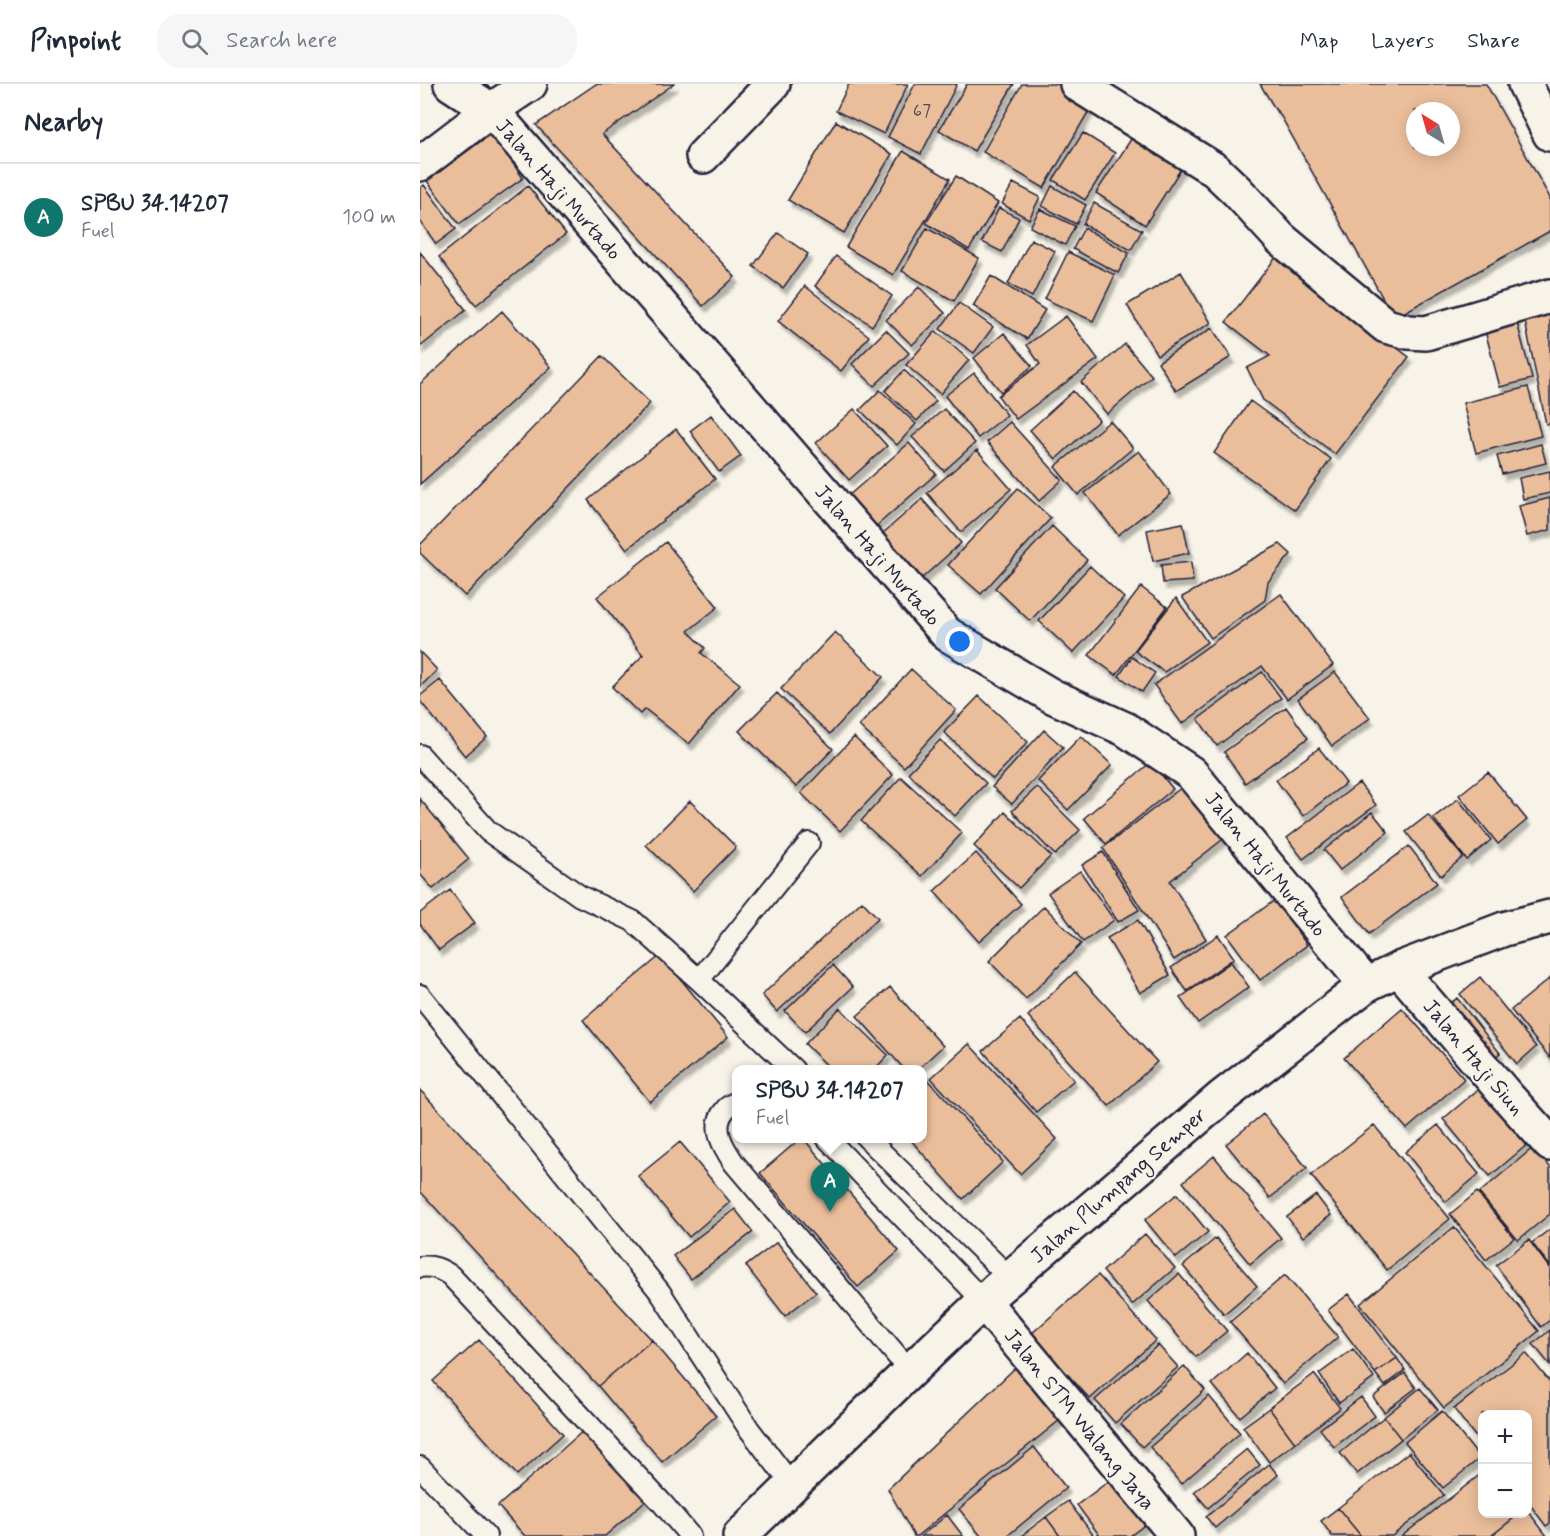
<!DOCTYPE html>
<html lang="en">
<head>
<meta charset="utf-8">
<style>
  :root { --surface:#fff; --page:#f6f6f7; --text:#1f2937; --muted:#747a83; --line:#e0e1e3; --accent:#0f766e }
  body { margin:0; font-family:Mynerve,sans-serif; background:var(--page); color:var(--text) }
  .controls { position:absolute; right:18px; bottom:18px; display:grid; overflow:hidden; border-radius:12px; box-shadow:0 3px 15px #0003 }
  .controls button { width:54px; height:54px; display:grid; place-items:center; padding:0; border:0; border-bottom:2px solid var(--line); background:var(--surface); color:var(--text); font:30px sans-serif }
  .compass { position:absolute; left:986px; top:18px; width:54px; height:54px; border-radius:50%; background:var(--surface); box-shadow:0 3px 15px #0003; rotate:323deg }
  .you { position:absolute; left:540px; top:558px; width:21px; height:21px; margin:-15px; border:4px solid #fff; border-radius:50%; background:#1a73e8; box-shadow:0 0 0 9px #1a73e833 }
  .badge { display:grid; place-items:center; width:39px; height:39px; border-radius:50%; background:var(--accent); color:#fff; font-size:20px; font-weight:700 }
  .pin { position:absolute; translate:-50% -50px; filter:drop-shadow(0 2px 3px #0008) }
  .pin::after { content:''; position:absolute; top:32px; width:21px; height:18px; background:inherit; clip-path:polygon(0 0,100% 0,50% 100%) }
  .popup { position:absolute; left:312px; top:981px; width:195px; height:78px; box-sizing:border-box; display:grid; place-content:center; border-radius:12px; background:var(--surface); filter:drop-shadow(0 2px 4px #0005); font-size:20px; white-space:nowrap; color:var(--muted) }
  .popup b { font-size:22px; color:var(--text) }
  .popup::after { content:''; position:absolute; left:50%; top:100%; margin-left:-12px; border:12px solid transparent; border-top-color:var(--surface) }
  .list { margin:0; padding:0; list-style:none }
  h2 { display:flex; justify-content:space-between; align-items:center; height:78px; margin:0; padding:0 24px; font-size:26px }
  h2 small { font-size:20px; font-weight:400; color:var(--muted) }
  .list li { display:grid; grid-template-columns:39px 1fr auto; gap:18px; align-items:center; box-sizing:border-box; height:108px; padding:0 24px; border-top:2px solid var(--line) }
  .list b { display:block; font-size:22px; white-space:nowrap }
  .list p { margin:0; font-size:20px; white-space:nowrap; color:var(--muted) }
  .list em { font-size:20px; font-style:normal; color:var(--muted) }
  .icon { flex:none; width:33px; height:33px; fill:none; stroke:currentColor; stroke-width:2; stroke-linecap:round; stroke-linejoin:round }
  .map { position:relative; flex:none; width:1130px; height:1452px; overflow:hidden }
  header { display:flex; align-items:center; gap:36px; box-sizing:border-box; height:84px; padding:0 30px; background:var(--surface); border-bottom:2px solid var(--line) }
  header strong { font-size:28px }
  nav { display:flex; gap:33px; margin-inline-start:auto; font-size:21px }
  .search { width:420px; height:54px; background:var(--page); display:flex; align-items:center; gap:15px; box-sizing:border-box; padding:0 21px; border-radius:24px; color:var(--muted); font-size:22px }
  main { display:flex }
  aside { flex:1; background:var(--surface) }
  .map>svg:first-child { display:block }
</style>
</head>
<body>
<header>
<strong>Pinpoint</strong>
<div class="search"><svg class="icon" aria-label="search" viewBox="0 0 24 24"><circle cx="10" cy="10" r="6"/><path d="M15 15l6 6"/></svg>Search here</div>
<nav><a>Map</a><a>Layers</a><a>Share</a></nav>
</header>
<main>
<aside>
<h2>Nearby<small></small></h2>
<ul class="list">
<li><span class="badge">A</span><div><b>SPBU 34.14207</b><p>Fuel</p></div><em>100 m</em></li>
</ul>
</aside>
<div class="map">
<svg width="1130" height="1452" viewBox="0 0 1130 1452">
  <defs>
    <filter id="shadow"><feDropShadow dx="3.5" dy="6" stdDeviation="1.5" flood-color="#0004"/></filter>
  </defs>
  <rect width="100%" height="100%" fill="#f7f3e8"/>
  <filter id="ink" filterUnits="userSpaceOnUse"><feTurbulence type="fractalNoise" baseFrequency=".0167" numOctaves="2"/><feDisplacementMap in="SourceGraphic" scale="12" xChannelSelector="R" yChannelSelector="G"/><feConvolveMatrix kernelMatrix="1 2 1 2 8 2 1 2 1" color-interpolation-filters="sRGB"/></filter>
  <g filter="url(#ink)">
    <path fill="#ebbe9b" stroke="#22223b" stroke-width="1.5" fill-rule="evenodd" filter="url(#shadow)" d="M 176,0 L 254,0 L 182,50 L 315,193 L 283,222 L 116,41 Z
      M 429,0 L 488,0 L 464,50 L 416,27 Z
      M 495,0 L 537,0 L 501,70 L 468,53 Z
      M 547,0 L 594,0 L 554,67 L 519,46 Z
      M 602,0 L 643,0 L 674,18 L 624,104 L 563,68 Z
      M 840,0 L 1066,0 L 1130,114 L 1130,147 L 974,234 L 858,27 L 857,28 ZM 995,27 L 1031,27 L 1031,63 L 995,63 Z
      M 416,37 L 472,70 L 424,149 L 368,116 Z
      M 72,49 L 103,94 L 39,140 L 7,97 Z
      M 663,49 L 695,69 L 665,116 L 633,96 Z
      M 715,49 L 764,80 L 725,141 L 676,109 Z
      M 483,67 L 530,95 L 473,191 L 426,163 Z
      M 536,92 L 578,119 L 549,166 L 506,139 Z
      M 593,99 L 620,113 L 609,135 L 582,120 Z
      M 4,101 L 36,145 L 16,160 L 0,137 L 0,104 Z
      M 108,102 L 146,150 L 56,221 L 19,173 Z
      M 632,102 L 666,121 L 656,140 L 622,122 Z
      M 674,119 L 722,146 L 711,166 L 663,140 Z
      M 579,124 L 599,134 L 582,168 L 562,158 Z
      M 620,125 L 655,142 L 645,161 L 610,143 Z
      M 507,144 L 559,174 L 534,217 L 482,187 Z
      M 664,144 L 709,169 L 698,189 L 653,165 Z
      M 358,149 L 388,170 L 363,204 L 333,182 Z
      M 611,155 L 635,167 L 612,213 L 588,200 Z
      M 0,168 L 46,226 L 0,263 Z
      M 648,168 L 695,191 L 673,237 L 625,215 Z
      M 416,172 L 472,212 L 452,242 L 395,202 Z
      M 857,172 L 989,273 L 915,370 L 843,316 L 827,284 L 850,272 L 806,238 Z
      M 761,188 L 791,239 L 737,271 L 707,221 Z
      M 571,192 L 625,226 L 607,255 L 553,222 Z
      M 385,202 L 449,252 L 421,287 L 358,237 Z
      M 499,203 L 525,229 L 492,261 L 466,236 Z
      M 1130,217 L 1130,340 L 1126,340 L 1102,223 Z
      M 539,219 L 573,243 L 554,269 L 520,245 Z
      M 82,227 L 131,283 L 0,400 L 0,300 Z
      M 1095,231 L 1112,295 L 1080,303 L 1063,239 Z
      M 646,232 L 678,275 L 596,335 L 578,312 L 620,280 L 607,261 Z
      M 792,244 L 811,273 L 756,307 L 738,278 Z
      M 466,246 L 489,269 L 454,302 L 432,280 Z
      M 516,247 L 549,276 L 520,310 L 486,281 Z
      M 584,249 L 612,282 L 581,308 L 554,274 Z
      M 705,260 L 732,292 L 687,330 L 661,298 Z
      M 182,272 L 230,319 L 45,512 L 0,469 L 0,461 Z
      M 484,286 L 516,317 L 497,337 L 465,307 Z
      M 554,289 L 587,331 L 558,354 L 525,312 Z
      M 1108,303 L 1121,352 L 1056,369 L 1043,319 Z
      M 460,306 L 496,340 L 477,361 L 440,326 Z
      M 653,307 L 679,336 L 636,375 L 610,346 Z
      M 830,317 L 911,375 L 875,426 L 794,369 Z
      M 434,325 L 467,362 L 429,396 L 396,359 Z
      M 524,325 L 555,359 L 524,387 L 492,353 Z
      M 291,331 L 321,372 L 299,388 L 270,347 Z
      M 690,337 L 713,364 L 658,411 L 635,383 Z
      M 590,338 L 642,396 L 619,417 L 567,358 Z
      M 256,345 L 295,395 L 207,465 L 168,416 Z
      M 489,359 L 516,390 L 454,444 L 427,413 Z
      M 1121,360 L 1126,379 L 1082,390 L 1077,372 Z
      M 557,366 L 591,405 L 541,448 L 507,409 Z
      M 719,367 L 751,410 L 698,451 L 665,409 Z
      M 1130,387 L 1130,409 L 1103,415 L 1099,394 Z
      M 598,404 L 631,434 L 561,510 L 528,481 Z
      M 1130,414 L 1130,446 L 1107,452 L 1099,422 Z
      M 502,415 L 541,459 L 501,495 L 462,450 Z
      M 763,439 L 769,469 L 733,477 L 727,446 Z
      M 632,442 L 667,476 L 610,537 L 575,504 Z
      M 246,458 L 298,523 L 268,547 L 285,564 L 281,569 L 320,600 L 269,660 L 225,625 L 220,630 L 192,603 L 223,571 L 177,513 Z
      M 860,460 L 871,470 L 848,498 L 845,516 L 791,554 L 762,513 Z
      M 771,478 L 773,497 L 743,499 L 741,481 Z
      M 670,482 L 704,514 L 653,569 L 619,537 Z
      M 721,503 L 747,523 L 696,591 L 669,571 Z
      M 861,510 L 913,581 L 867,615 L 842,582 L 762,640 L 734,601 Z
      M 756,514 L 787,558 L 744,588 L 715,567 Z
      M 415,548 L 463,593 L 410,650 L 361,605 Z
      M 0,568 L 17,586 L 0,603 Z
      M 712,573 L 735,589 L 722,608 L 699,592 Z
      M 491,585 L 536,626 L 484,683 L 439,642 Z
      M 842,588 L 861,614 L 797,662 L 778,635 Z
      M 915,588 L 950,634 L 912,662 L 878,615 Z
      M 20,596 L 67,653 L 45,672 L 0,617 L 0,612 Z
      M 357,609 L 413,665 L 376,703 L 319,647 Z
      M 559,612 L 608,658 L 573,695 L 524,648 Z
      M 866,623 L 888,654 L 825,699 L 804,668 Z
      M 624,646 L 643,663 L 592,720 L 572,703 Z
      M 661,652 L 692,681 L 648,726 L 618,697 Z
      M 434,653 L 473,691 L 420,747 L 381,709 Z
      M 520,656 L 566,699 L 535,732 L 488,689 Z
      M 899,664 L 926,699 L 883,732 L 856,696 Z
      M 731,678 L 753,705 L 686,760 L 664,734 Z
      M 1068,688 L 1107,736 L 1078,760 L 1039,711 Z
      M 481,693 L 542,749 L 502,792 L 441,737 Z
      M 939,699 L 956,721 L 883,775 L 867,754 Z
      M 766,700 L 807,752 L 750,797 L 786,855 L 754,876 L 683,764 Z
      M 617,703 L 660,746 L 635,771 L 592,727 Z
      M 0,715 L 49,775 L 13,805 L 0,790 Z
      M 1038,715 L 1071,756 L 1047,776 L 1013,734 Z
      M 270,717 L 316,763 L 273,807 L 226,761 Z
      M 585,728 L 631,772 L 599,804 L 554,762 Z
      M 952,728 L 968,748 L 920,786 L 904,766 Z
      M 1008,731 L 1043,773 L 1021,792 L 986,748 Z
      M 989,762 L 1017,799 L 949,850 L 922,813 Z
      M 683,768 L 719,826 L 698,838 L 662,781 Z
      M 556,769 L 601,820 L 559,858 L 514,807 Z
      M 660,787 L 694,836 L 663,858 L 628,809 Z
      M 30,806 L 55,839 L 19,866 L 0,840 L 0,829 Z
      M 855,816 L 887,861 L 840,896 L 807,851 Z
      M 442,817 L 458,834 L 357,928 L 342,911 Z
      M 624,822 L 661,860 L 606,915 L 569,877 Z
      M 718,836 L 750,891 L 720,909 L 687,854 Z
      M 798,851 L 814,874 L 767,907 L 751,884 Z
      M 241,871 L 308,953 L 230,1018 L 163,936 Z
      M 811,878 L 829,903 L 778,939 L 760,914 Z
      M 413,881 L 433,903 L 385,948 L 365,927 Z
      M 655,888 L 737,978 L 689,1022 L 608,932 Z
      M 1060,893 L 1116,963 L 1097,980 L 1040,910 Z
      M 1130,894 L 1130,974 L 1091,926 Z
      M 470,903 L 523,962 L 497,986 L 485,986 L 437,932 Z
      M 1037,914 L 1080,969 L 1068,978 L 1026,923 Z
      M 420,924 L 468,971 L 454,986 L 412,986 L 385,960 Z
      M 982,924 L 1044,995 L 987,1045 L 924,974 Z
      M 600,935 L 654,996 L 616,1028 L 563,967 Z
      M 549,960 L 637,1055 L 600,1090 L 511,994 Z
      M 505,992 L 583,1078 L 543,1115 L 489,1054 L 503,1054 L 503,994 Z
      M 1061,1003 L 1108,1060 L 1070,1092 L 1023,1035 Z
      M 0,1006 L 232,1256 L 178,1302 L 0,1107 Z
      M 843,1030 L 887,1084 L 850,1114 L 806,1060 Z
      M 954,1041 L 1030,1135 L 967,1186 L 891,1091 Z
      M 1018,1041 L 1059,1090 L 1026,1118 L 985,1068 Z
      M 381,1054 L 383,1054 L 479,1167 L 438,1203 L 340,1089 Z
      M 260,1058 L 310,1118 L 269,1153 L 218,1092 Z
      M 1114,1063 L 1130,1083 L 1130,1130 L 1098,1156 L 1059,1109 Z
      M 794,1072 L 861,1154 L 830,1180 L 763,1098 Z
      M 1057,1108 L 1094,1154 L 1066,1176 L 1030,1130 Z
      M 757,1110 L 788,1148 L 756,1174 L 725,1136 Z
      M 896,1111 L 911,1131 L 883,1153 L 867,1133 Z
      M 315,1125 L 333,1148 L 271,1195 L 253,1172 Z
      M 1034,1143 L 1119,1247 L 1024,1324 L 940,1220 Z
      M 1130,1145 L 1130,1182 L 1112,1159 Z
      M 725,1150 L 755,1184 L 712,1221 L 683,1187 Z
      M 796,1154 L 837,1202 L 804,1230 L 763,1182 Z
      M 1109,1156 L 1130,1185 L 1130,1236 L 1121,1243 L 1076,1181 Z
      M 357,1158 L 396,1208 L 365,1232 L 326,1182 Z
      M 759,1190 L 807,1247 L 776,1273 L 728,1217 Z
      M 678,1191 L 736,1256 L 670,1315 L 611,1250 Z
      M 865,1191 L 918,1253 L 863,1300 L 810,1238 Z
      M 929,1210 L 977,1274 L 955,1289 L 908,1226 Z
      M 1130,1246 L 1130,1281 L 1113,1260 Z
      M 59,1256 L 143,1350 L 97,1391 L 13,1297 Z
      M 232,1256 L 296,1332 L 242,1378 L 178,1302 Z
      M 738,1261 L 758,1283 L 695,1339 L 675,1316 Z
      M 933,1265 L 954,1294 L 919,1319 L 899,1290 Z
      M 827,1269 L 855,1304 L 820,1333 L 792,1300 Z
      M 1106,1269 L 1130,1298 L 1130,1439 L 1126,1442 L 1108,1418 L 1108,1330 L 1062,1330 L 1062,1361 L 1034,1325 Z
      M 977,1274 L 985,1286 L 965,1302 L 955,1289 Z
      M 597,1282 L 646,1331 L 497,1452 L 494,1452 L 468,1405 Z
      M 764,1282 L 785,1306 L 722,1363 L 701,1340 Z
      M 985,1289 L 996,1304 L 964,1328 L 953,1313 Z
      M 894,1290 L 920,1324 L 875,1359 L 849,1324 Z
      M 1000,1304 L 1018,1326 L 981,1355 L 964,1333 Z
      M 789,1312 L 820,1349 L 761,1400 L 730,1363 Z
      M 941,1313 L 955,1332 L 914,1363 L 900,1345 Z
      M 849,1324 L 875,1359 L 849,1378 L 823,1343 Z
      M 1022,1327 L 1060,1374 L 1023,1404 L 985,1358 Z
      M 964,1333 L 981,1355 L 937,1390 L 920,1369 Z
      M 164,1346 L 226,1416 L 185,1452 L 105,1452 L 78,1422 Z
      M 614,1363 L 646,1404 L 587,1452 L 561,1452 L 539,1425 Z
      M 827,1365 L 840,1381 L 788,1424 L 774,1408 Z
      M 989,1368 L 1024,1411 L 972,1452 L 941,1452 L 918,1424 Z
      M 849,1380 L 858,1391 L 795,1444 L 786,1433 Z
      M 1062,1389 L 1062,1430 L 1099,1430 L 1071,1452 L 982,1452 Z
      M 693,1394 L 727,1439 L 710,1452 L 680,1452 L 657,1421 Z
      M 648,1417 L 674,1452 L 640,1452 L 626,1433 Z
      M 918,1424 L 941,1452 L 912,1452 L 901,1437 Z
      M 1108,1427 L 1127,1452 L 1071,1452 L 1099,1430 L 1108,1430 Z
      M 527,1431 L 543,1452 L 501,1452 Z
      M 626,1433 L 640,1452 L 601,1452 Z"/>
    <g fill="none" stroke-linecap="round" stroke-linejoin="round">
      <defs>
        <path id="lane" d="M 0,671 L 68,747 L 160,812 L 213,837 L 279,896 L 374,986
          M 279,896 L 389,759
          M 0,911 L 240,1208 L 329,1345 L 372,1401
          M 317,1018 C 313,1020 307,1022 305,1026 C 290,1043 304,1064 314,1079 L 490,1287
          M 407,1054 L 564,1218
          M 447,1054 L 590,1194
          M 0,1183 C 12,1181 20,1185 30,1191 L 243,1420 L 270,1452
          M 0,1383 L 66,1452"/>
        <path id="street" d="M 31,0 L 71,26 L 527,550 L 632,612 L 705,645 L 771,689 L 946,901
          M 657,0 L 795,86 L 817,107 L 861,155 L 966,242 L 988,248 L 1006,249 L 1130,212
          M 1105,0 L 1130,50
          M 283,72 L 353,0
          M 979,885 L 1086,1011 L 1130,1060
          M 564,1218 L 757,1452"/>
        <path id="secondary" d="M 0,80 L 71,26 L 110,0
          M 320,1452 L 490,1287 L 577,1205 L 802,1013 L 946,901 L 979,885 L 1084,845 L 1130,833"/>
      </defs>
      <use href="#lane" stroke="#22223b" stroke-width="24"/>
      <use href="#street" stroke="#22223b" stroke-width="38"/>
      <use href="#secondary" stroke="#22223b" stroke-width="38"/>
      <use href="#lane" stroke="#f7f3e8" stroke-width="20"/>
      <use href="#street" stroke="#f7f3e8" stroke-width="33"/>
      <use href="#secondary" stroke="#f7f3e8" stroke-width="33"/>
    </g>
  </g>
  <g text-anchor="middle" stroke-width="4.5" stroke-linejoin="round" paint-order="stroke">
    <g font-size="18" fill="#544953">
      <text x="502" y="32">67</text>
    </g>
    <g font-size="21" fill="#22223b" stroke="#f7f3e8">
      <text transform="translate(139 105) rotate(49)" y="7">Jalan Haji Murtado</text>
      <text transform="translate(458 471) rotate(49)" y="7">Jalan Haji Murtado</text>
      <text transform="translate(846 780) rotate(51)" y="7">Jalan Haji Murtado</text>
      <text transform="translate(1054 973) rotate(50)" y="7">Jalan Haji Siun</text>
      <text transform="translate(698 1101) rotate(-41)" y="7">Jalan Plumpang Semper</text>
      <text transform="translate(660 1335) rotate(51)" y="7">Jalan STM Walang Jaya</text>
    </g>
  </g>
</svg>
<div class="controls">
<button>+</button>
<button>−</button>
</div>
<svg class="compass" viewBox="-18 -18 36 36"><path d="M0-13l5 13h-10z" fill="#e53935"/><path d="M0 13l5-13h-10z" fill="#747a83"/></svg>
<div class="you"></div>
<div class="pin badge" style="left:410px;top:1128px">A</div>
<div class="popup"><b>SPBU 34.14207</b>Fuel</div>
</div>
</main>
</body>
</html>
